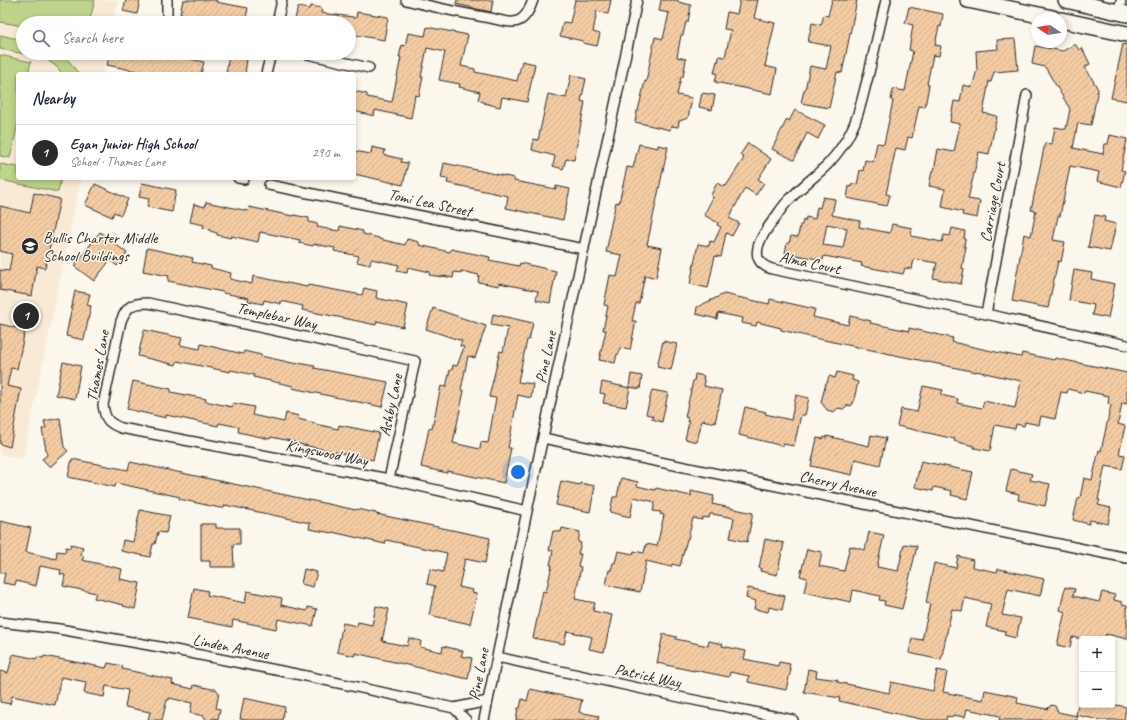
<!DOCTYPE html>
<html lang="en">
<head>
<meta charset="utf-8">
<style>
  :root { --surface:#fff; --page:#f2f2f3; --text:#1f2937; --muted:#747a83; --line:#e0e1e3; --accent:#2b2b2b }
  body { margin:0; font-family:Caveat,sans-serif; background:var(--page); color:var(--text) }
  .controls { position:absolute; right:12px; bottom:12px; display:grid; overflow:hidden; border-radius:4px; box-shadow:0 2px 6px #0003 }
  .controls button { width:36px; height:36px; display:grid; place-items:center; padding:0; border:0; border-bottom:1px solid var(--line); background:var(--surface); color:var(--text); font:20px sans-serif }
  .compass { position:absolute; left:1031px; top:12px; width:36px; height:36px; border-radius:50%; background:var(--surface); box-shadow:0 2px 6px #0003; rotate:282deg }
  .you { position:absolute; left:518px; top:472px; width:14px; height:14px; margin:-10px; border:3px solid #fff; border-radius:50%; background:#1a73e8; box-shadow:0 0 0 6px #1a73e833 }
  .badge { display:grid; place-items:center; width:26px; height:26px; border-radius:50%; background:var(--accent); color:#fff; font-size:13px; font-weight:700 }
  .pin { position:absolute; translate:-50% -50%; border:2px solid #fff; box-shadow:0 1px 4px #0006 }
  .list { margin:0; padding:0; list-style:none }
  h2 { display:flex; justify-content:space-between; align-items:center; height:52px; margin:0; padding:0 16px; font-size:17px }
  h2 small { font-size:13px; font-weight:400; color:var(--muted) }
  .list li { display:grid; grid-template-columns:26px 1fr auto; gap:12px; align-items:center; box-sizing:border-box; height:56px; padding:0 16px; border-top:1px solid var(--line) }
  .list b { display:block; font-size:15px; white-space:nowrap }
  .list p { margin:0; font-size:13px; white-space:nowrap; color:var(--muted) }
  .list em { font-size:13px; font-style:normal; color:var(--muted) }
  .icon { flex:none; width:22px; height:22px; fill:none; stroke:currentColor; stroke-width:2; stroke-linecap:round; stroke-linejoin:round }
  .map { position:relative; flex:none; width:1127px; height:720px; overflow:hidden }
  .search { position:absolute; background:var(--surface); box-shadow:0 2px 6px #0003; left:16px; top:16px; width:340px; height:44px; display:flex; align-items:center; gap:10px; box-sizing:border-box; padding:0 14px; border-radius:22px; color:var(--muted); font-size:15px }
  .panel { position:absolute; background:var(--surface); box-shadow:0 2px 6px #0003; left:16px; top:72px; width:340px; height:108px; border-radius:4px }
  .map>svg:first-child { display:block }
</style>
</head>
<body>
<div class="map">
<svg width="1127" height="720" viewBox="0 0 1127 720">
  <defs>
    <pattern id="building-hatch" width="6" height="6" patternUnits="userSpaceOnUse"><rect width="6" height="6" fill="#f4cca4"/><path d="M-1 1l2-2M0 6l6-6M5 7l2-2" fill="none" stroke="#d1af8d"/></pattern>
  </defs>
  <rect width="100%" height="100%" fill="#fbf7ec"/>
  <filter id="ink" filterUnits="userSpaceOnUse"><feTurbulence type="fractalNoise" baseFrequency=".025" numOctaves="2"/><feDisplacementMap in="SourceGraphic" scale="8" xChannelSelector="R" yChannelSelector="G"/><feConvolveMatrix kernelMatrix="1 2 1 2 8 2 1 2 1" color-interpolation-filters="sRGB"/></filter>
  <g filter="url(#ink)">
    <path fill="#f9ead6" d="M 0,0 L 118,0 L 113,23 L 23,23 L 23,53 L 107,53 L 103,74 L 18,74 L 18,178 L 81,178 L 23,459 L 0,454 Z"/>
    <path fill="#bdd48a" stroke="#74805a" d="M 0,0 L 95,0 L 89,23 L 23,23 L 23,26 L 0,22 Z
      M 0,35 L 23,40 L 23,53 L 60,53 L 69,61 L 79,74 L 62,74 L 57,67 L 44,58 L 0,49 Z
      M 0,55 L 31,62 L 28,74 L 18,74 L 18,123 L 10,158 L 0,156 Z
      M 0,164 L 18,167 L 18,178 L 61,178 L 58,192 L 0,180 Z"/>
    <path fill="url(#building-hatch)" stroke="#2b2b2b" fill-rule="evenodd" d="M 126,0 L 140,0 L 137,14 L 123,11 Z
      M 183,0 L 217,0 L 216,2 L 248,8 L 245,23 L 231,23 L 232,19 L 213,16 L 213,19 L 202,16 L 202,19 L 180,14 Z
      M 457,0 L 493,0 L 491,12 L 456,4 Z
      M 575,0 L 611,0 L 608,14 L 597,11 L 593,32 L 600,34 L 597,46 L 583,43 L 583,41 L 560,36 L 563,22 L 570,23 Z
      M 661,0 L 678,0 L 678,2 L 691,5 L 688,22 L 686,22 L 683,35 L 681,35 L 677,57 L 686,59 L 683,77 L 681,77 L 677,95 L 692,98 L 688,118 L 679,121 L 678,127 L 671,126 L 670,130 L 635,122 L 637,111 L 638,111 L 645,81 L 646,82 L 655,37 L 663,39 L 669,13 L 659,11 Z
      M 740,0 L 758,0 L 754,18 L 775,23 L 765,66 L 777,69 L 772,94 L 715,82 L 717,73 L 714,73 L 717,61 L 718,62 L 719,56 L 725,57 L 731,30 L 724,29 L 727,12 L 737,14 Z
      M 832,0 L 857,0 L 842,73 L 837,72 L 829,108 L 801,103 L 804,90 L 805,90 L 810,66 L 826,69 L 831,46 L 808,42 L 812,23 L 821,25 L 824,15 L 828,16 Z
      M 311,6 L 322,8 L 321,13 L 353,17 L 353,18 L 356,18 L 357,12 L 388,17 L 384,40 L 349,34 L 349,23 L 294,23 L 298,7 L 309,9 Z
      M 909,7 L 943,14 L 941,27 L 939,26 L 935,45 L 941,46 L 939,56 L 933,55 L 927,84 L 929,85 L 925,107 L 919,106 L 912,138 L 908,137 L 905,150 L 896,148 L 886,194 L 890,195 L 887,206 L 847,198 L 849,186 L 851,187 L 852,184 L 857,185 L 860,170 L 863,171 L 865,160 L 873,162 L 877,143 L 884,144 L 893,101 L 891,100 L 893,89 L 905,91 L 913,51 L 909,50 L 913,25 L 905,23 Z
      M 427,27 L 468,35 L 461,66 L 475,69 L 475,72 L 517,81 L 522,61 L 535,64 L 527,102 L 502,97 L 500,107 L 484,103 L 484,102 L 478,100 L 480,92 L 459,87 L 460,84 L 439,80 L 445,52 L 427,48 L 421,77 L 423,77 L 419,96 L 415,95 L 411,118 L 375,110 L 374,116 L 354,111 L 354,91 L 367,94 L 367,97 L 392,102 L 401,57 L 399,57 L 402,45 L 405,46 L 408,33 L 425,36 Z
      M 1015,39 L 1018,70 L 994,72 L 991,82 L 989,81 L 983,113 L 997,116 L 989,154 L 979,152 L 968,199 L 980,201 L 977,218 L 962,215 L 963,212 L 942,207 L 945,189 L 929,186 L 932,171 L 934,171 L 938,149 L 954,152 L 960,124 L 950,122 L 954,101 L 960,102 L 963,85 L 972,87 L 977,70 L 976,51 L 998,49 L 997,40 Z
      M 1075,44 L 1079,50 L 1082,48 L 1090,64 L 1085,67 L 1098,89 L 1091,125 L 1078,123 L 1073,148 L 1103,154 L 1105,144 L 1108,144 L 1110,135 L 1127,139 L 1121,170 L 1125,171 L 1121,187 L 1097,181 L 1099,172 L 1070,166 L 1060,216 L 1058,216 L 1053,240 L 1065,242 L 1061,262 L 1058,261 L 1048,308 L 1012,301 L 1024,234 L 1031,236 L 1036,211 L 1031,210 L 1045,143 L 1052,144 L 1055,127 L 1066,129 L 1070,109 L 1045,67 L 1032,64 L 1035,46 L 1063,51 Z
      M 1123,44 L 1127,45 L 1127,101 L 1111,98 Z
      M 110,53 L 181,53 L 181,57 L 204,62 L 201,74 L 151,74 L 107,65 Z
      M 229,55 L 247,59 L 245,74 L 226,74 Z
      M 571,75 L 586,79 L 581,101 L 585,102 L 574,160 L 566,159 L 563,169 L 553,166 L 555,156 L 532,150 L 534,139 L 538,140 L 548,94 L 566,98 Z
      M 702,93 L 715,95 L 712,110 L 699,107 Z
      M 795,110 L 825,125 L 818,139 L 807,133 L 794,160 L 772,149 L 787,119 L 789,121 Z
      M 748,143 L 771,159 L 758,179 L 764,183 L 756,195 L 745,188 L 729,218 L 739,223 L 732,236 L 726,233 L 721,257 L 715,256 L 708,288 L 690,284 L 698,244 L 709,246 L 710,241 L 714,242 L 721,227 L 717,225 L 718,223 L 704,215 L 713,197 L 711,195 L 717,183 L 724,187 L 725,185 L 726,186 L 744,158 L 740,155 Z
      M 639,144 L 658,148 L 658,145 L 668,147 L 647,245 L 662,248 L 656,278 L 645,275 L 639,303 L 636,303 L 632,321 L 636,321 L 630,350 L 620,348 L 619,354 L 617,354 L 615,363 L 599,360 L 606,330 L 603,330 L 608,306 L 604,305 L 610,275 L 617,277 L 622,255 L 606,252 L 610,233 L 609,233 L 616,202 L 619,203 L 627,167 L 633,168 Z
      M 372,147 L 385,150 L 384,155 L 402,159 L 401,162 L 408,163 L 403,185 L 354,174 L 354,151 L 371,154 Z
      M 444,163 L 514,178 L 514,181 L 556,189 L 556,186 L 570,189 L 563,220 L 506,208 L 508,196 L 447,183 L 448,179 L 441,178 Z
      M 142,183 L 176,190 L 172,212 L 147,207 L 149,199 L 139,197 Z
      M 95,184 L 128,199 L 121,215 L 114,212 L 112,217 L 85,205 Z
      M 34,193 L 60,199 L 45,268 L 37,266 L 32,296 L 0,290 L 0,270 L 9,271 L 12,254 L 0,251 L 0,206 L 30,213 Z
      M 823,197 L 835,199 L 832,215 L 860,221 L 859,227 L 890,233 L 892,224 L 912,228 L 911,236 L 942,242 L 944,235 L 950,236 L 952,228 L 965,231 L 964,239 L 965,239 L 964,247 L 966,247 L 962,268 L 964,269 L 961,284 L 933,278 L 937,263 L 914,259 L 912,269 L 905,268 L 903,274 L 861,266 L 862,263 L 824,256 L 823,260 L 785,253 L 787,243 L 789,243 L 791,236 L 798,237 L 800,225 L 802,225 L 803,220 L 805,221 L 806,217 L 815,219 L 817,207 L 820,208 L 822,200 L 823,200 ZM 827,224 L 847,228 L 843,248 L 823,245 Z
      M 206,202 L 248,211 L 249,207 L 293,216 L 294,215 L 309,218 L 309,222 L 318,224 L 317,227 L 339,231 L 340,226 L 363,231 L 363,234 L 379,238 L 379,239 L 405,245 L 407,239 L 419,242 L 419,245 L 450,252 L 451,249 L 490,257 L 489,260 L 519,266 L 520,263 L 556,271 L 550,303 L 536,300 L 538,291 L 499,283 L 499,286 L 478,282 L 479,275 L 461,271 L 461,273 L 454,272 L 453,278 L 443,276 L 442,277 L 429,275 L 430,272 L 408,267 L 407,273 L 397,271 L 399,265 L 371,259 L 370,265 L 357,262 L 359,256 L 334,251 L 335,248 L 314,244 L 313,246 L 299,243 L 300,240 L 260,232 L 258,242 L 231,236 L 231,238 L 217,235 L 217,233 L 210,231 L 210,229 L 203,228 L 204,225 L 190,222 L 194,204 L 205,207 Z
      M 1095,215 L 1105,217 L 1104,221 L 1116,224 L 1110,251 L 1088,247 Z
      M 100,232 L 127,253 L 117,266 L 110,260 L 94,281 L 74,266 Z
      M 147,248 L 193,258 L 192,262 L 211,266 L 211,268 L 231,273 L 230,279 L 252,284 L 253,276 L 307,287 L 308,285 L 362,295 L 364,288 L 377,291 L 376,298 L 408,305 L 403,327 L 377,321 L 376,325 L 348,319 L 302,310 L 303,306 L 281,301 L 281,304 L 264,300 L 263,304 L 248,301 L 249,298 L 223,293 L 223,292 L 168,281 L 169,276 L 143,271 Z
      M 1074,270 L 1092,273 L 1091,279 L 1115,284 L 1108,318 L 1092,315 L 1094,305 L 1069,300 Z
      M 75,291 L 90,294 L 87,305 L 91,306 L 84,340 L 66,336 Z
      M 724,294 L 769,304 L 770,299 L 815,309 L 813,317 L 848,325 L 850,316 L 871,321 L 870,323 L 909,331 L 909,328 L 953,338 L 952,342 L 996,352 L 1021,357 L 1022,353 L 1054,360 L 1055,358 L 1127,373 L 1127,404 L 1122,403 L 1118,424 L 1125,426 L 1119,454 L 1125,455 L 1122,469 L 1105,466 L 1098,500 L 1100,500 L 1098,505 L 1111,508 L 1108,524 L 1090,520 L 1089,524 L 1073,520 L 1078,498 L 1080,498 L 1084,478 L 1092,480 L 1099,450 L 1101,451 L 1111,405 L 1108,404 L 1109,396 L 1085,391 L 1084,393 L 1068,389 L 1067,393 L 1061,392 L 1055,419 L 1041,416 L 1039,425 L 1025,422 L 1024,426 L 1016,424 L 1015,429 L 995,425 L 990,451 L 974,448 L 974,446 L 954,441 L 955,439 L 897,426 L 901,409 L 917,412 L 923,386 L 943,390 L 941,395 L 958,399 L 957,403 L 982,408 L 984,401 L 1015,408 L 1021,381 L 976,371 L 976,372 L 819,339 L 781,330 L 781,328 L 757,322 L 756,326 L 742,323 L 743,318 L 718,313 L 717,319 L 696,314 L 697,307 Z
      M 433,308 L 486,326 L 475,358 L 468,356 L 461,390 L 464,391 L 453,443 L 480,449 L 481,442 L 488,443 L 496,398 L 489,397 L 500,351 L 503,352 L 508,328 L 491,325 L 493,314 L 533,323 L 529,340 L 527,340 L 518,382 L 533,384 L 531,398 L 518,395 L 508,448 L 511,448 L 504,483 L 447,471 L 447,473 L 421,467 L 429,428 L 432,429 L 441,386 L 446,387 L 450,370 L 452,370 L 453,365 L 457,366 L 464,347 L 460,346 L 462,341 L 426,329 Z
      M 0,324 L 25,330 L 17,369 L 11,368 L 7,386 L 21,389 L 10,447 L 0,444 Z
      M 144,330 L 182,338 L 180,345 L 200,349 L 201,344 L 243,354 L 244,351 L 261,355 L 261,356 L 297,364 L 298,363 L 315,366 L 314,368 L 388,382 L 382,407 L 292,388 L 293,386 L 253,377 L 254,375 L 231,370 L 230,372 L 177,361 L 176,365 L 138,356 Z
      M 663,341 L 677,344 L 671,370 L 657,367 Z
      M 63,362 L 81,366 L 75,399 L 56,395 Z
      M 837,372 L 853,376 L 852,380 L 858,382 L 853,404 L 852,404 L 851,406 L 848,405 L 843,409 L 838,408 L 834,412 L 827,410 L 821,402 L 826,383 L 827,383 L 829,376 L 835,378 Z
      M 631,374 L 642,376 L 640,389 L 629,387 Z
      M 695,374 L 704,376 L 703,380 L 705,381 L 704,386 L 722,390 L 715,423 L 702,420 L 697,442 L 685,439 L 689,422 L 687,422 L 688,418 L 685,417 L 693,381 L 694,381 Z
      M 133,381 L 171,389 L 171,392 L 206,399 L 205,401 L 232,407 L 233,403 L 254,407 L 252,415 L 284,422 L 286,413 L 299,416 L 298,419 L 315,423 L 315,424 L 338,429 L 339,425 L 379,433 L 373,460 L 294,443 L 295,442 L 271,437 L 270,439 L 238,432 L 239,427 L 219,423 L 218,426 L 166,415 L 166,418 L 127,409 Z
      M 602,382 L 630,388 L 626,407 L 603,403 L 605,394 L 600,393 Z
      M 652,390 L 668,393 L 662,422 L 652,419 L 653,416 L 646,414 Z
      M 796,395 L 809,398 L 805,415 L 801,415 L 794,446 L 783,444 L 783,446 L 739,435 L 745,407 L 766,412 L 765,414 L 791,420 Z
      M 60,418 L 64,447 L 68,451 L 50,467 L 42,459 L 47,455 L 42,429 L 46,428 L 44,421 Z
      M 871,435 L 886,438 L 880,465 L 855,459 L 852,475 L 811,466 L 817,438 L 823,439 L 824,437 L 826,438 L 827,436 L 869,446 Z
      M 72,459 L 128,470 L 130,462 L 356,510 L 357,509 L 376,513 L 376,514 L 490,538 L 485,563 L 465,559 L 459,587 L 473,590 L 472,593 L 477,594 L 470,624 L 429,615 L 435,586 L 427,584 L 430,569 L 443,572 L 447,553 L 386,540 L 385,544 L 332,532 L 332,533 L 309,529 L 310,523 L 225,505 L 224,508 L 220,508 L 179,499 L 180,497 L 116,483 L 115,487 L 68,477 Z
      M 921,461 L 973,472 L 967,499 L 951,495 L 952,491 L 934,487 L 933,491 L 915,487 Z
      M 1011,469 L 1032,474 L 1030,480 L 1050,484 L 1045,506 L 1018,500 L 1019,494 L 1006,491 Z
      M 621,478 L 638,482 L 637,486 L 655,490 L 656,488 L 691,496 L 691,491 L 714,496 L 712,504 L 753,513 L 747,542 L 730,538 L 734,518 L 712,514 L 710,514 L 709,518 L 703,517 L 702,520 L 693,518 L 688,539 L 687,539 L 680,566 L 672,564 L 671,567 L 646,561 L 640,592 L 606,585 L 609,570 L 611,570 L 613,563 L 615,563 L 618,551 L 633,554 L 634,551 L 644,553 L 646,544 L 657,546 L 664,515 L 660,514 L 661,512 L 653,511 L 655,502 L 634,497 L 630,517 L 610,512 L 613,497 L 617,497 Z
      M 561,481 L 580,485 L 580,483 L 595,486 L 590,512 L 556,505 Z
      M 140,510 L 170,516 L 166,533 L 158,532 L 155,544 L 153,544 L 150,557 L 121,551 L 123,540 L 133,542 Z
      M 0,521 L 31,528 L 26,552 L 56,559 L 57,551 L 65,552 L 66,547 L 70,548 L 71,544 L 83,547 L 81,555 L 84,556 L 82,560 L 122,569 L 120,579 L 140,583 L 135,609 L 123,606 L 124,605 L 94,598 L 96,593 L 63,586 L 65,575 L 60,574 L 61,570 L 40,566 L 36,586 L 16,581 L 15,585 L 3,583 L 5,573 L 0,572 Z
      M 201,524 L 216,524 L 216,528 L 240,528 L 240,544 L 233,544 L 234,567 L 210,567 L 210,561 L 201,561 Z
      M 562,528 L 580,532 L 578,542 L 581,543 L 578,554 L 581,554 L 578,566 L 581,567 L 575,599 L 595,603 L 593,611 L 612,615 L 604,652 L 589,649 L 592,637 L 567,631 L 564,644 L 533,638 L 543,591 L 546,592 L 552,565 L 550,565 L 553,551 L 549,550 L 553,531 L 561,532 Z
      M 869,532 L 884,535 L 877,567 L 898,571 L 904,544 L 917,546 L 902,609 L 884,605 L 885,601 L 879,600 L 880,596 L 853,590 L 851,602 L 804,592 L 807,578 L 800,576 L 807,549 L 822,552 L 819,566 L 844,571 L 850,546 L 865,550 Z
      M 765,539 L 784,543 L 777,575 L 760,571 L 761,568 L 759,568 Z
      M 958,556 L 973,560 L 972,567 L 997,572 L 998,569 L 1000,569 L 1044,579 L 1040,596 L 1008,589 L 1002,615 L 1021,618 L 1016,638 L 1004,635 L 1005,631 L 986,627 L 991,604 L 965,598 L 962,611 L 952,609 L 941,660 L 909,653 L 912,638 L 922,640 L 930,604 L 926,603 L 934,563 L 956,568 Z
      M 304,569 L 317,572 L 313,587 L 301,584 Z
      M 1065,587 L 1075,589 L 1073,596 L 1099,602 L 1102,592 L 1115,595 L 1114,600 L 1122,602 L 1122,604 L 1127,605 L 1127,639 L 1106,634 L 1105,639 L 1082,639 L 1072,637 L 1070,648 L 1057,645 L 1065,612 L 1060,610 Z
      M 194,588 L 208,591 L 207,595 L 245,603 L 247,591 L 282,598 L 281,605 L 307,611 L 308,607 L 317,609 L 313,626 L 278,619 L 276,629 L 233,620 L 232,627 L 188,618 Z
      M 748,588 L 785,596 L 782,610 L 769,607 L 768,612 L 754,609 L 756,601 L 746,598 Z
      M 376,606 L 389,609 L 382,641 L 407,646 L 409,638 L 421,641 L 420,647 L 442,652 L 443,646 L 463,651 L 461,656 L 472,658 L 468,679 L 355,653 L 355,656 L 337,652 L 343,623 L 357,626 L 358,622 L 372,625 Z
      M 663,634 L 677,637 L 676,639 L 708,646 L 709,641 L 723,644 L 722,646 L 746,651 L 744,659 L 778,666 L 779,662 L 790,664 L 789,669 L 791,669 L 786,690 L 748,682 L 749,676 L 730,672 L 729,677 L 694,670 L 694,671 L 657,663 Z
      M 13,654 L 37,659 L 37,657 L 43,658 L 44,656 L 106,668 L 108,663 L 123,666 L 122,669 L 173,680 L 172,684 L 193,689 L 194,685 L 212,689 L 216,689 L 219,693 L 216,708 L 220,709 L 218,719 L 213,718 L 211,720 L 206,720 L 204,716 L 190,713 L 192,703 L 169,698 L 169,700 L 167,700 L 162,720 L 148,720 L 150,712 L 125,707 L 128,690 L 106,686 L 104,697 L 84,693 L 86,682 L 61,677 L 55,705 L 12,696 L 10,704 L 0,702 L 0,671 L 8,673 Z
      M 808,669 L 817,671 L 816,677 L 838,680 L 837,682 L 889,693 L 891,682 L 933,691 L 937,670 L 947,672 L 943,692 L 983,700 L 985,690 L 1018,697 L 1017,703 L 1047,709 L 1051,705 L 1055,706 L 1058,712 L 1077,716 L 1077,720 L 999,720 L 1000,716 L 967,709 L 965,717 L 953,715 L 953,717 L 947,716 L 946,720 L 925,720 L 839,701 L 840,698 L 804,692 Z
      M 530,689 L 582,700 L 579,712 L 599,716 L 598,720 L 516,720 L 518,708 L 520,708 L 522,699 L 527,701 Z
      M 244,698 L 285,707 L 282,720 L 247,720 L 240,719 Z
      M 1112,704 L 1126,707 L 1124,720 L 1100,720 L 1076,715 L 1078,705 L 1112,705 Z"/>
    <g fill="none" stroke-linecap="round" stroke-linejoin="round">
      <defs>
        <path id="street" d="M 167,0 L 167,20
          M 406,0 C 433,7 461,13 490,18 C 496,19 507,23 514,22 C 524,21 530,9 533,0
          M 886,0 C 880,26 874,51 868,77 C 863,94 860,113 852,129 C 846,142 838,153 828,164 C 816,176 802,186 790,199 C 784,204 780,211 775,218 C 764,232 743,260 772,269 L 986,314 L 1127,345
          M 1119,12 L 1121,0
          M 277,23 L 282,0
          M 303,53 L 369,68
          M 266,74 L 271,53
          M 238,178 L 244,179 L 244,178
          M 269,185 L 584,249
          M 986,314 L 1027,95
          M 543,438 L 1127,558
          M 389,479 L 415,361 L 148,303 C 132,303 127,306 121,321 L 103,405 C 105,419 108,423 121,428 L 389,479 L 527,511
          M 0,622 L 59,629 L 160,647 L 306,676 L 454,708 L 488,701
          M 497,657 L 684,698 L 793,720
          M 454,708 L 466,720
          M 484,720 L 527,511 L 624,63 L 637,0"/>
        <path id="primary" d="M 968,0 L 1053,18
          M 1066,0 L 1127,14
          M 1061,20 L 1127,34"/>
      </defs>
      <use href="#street" stroke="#2b2b2b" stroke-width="12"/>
      <use href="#primary" stroke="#2b2b2b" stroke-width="18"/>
      <use href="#street" stroke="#fbf7ec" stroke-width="9"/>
      <use href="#primary" stroke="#fbf7ec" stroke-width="15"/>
    </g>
  </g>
  <defs>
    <symbol id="school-disc" viewBox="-11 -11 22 22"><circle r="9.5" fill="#2b2b2b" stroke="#fbf7ec"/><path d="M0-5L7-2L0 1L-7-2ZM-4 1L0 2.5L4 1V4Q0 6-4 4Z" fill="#fff"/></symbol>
  </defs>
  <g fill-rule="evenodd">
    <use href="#school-disc" x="20" y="236" width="20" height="20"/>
  </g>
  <g text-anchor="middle" stroke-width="3" stroke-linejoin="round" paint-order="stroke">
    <g font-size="16" fill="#2b2b2b" stroke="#fbf7ec">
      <text transform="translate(430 202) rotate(12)" y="6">Tomi Lea Street</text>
      <text transform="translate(992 202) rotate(-79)" y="6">Carriage Court</text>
      <text transform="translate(810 262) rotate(12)" y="6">Alma Court</text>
      <text transform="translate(277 315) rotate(12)" y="6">Templebar Way</text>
      <text transform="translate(545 357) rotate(-78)" y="6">Pine Lane</text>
      <text transform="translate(97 366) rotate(-80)" y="6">Thames Lane</text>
      <text transform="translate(390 405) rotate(-78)" y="6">Ashby Lane</text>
      <text transform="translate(327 452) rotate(11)" y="6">Kingswood Way</text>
      <text transform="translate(838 483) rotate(12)" y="6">Cherry Avenue</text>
      <text transform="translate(231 646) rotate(11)" y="6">Linden Avenue</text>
      <text transform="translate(478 674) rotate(-79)" y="6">Pine Lane</text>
      <text transform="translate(648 675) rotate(12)" y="6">Patrick Way</text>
    </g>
    <g font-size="16" fill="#2b2b2b" stroke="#fbf7ec" text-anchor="start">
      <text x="43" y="243">Bullis Charter Middle<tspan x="43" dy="18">School Buildings</tspan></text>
    </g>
  </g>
</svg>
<div class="controls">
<button>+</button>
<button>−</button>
</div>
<svg class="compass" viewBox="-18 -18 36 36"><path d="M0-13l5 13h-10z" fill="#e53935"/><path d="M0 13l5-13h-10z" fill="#747a83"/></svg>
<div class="you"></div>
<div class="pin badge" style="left:26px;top:316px">1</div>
<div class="search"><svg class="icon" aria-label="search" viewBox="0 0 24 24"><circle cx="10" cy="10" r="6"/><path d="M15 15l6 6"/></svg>Search here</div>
<section class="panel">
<h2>Nearby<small></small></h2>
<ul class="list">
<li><span class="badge">1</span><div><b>Egan Junior High School</b><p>School · Thames Lane</p></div><em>290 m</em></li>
</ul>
</section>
</div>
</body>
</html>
